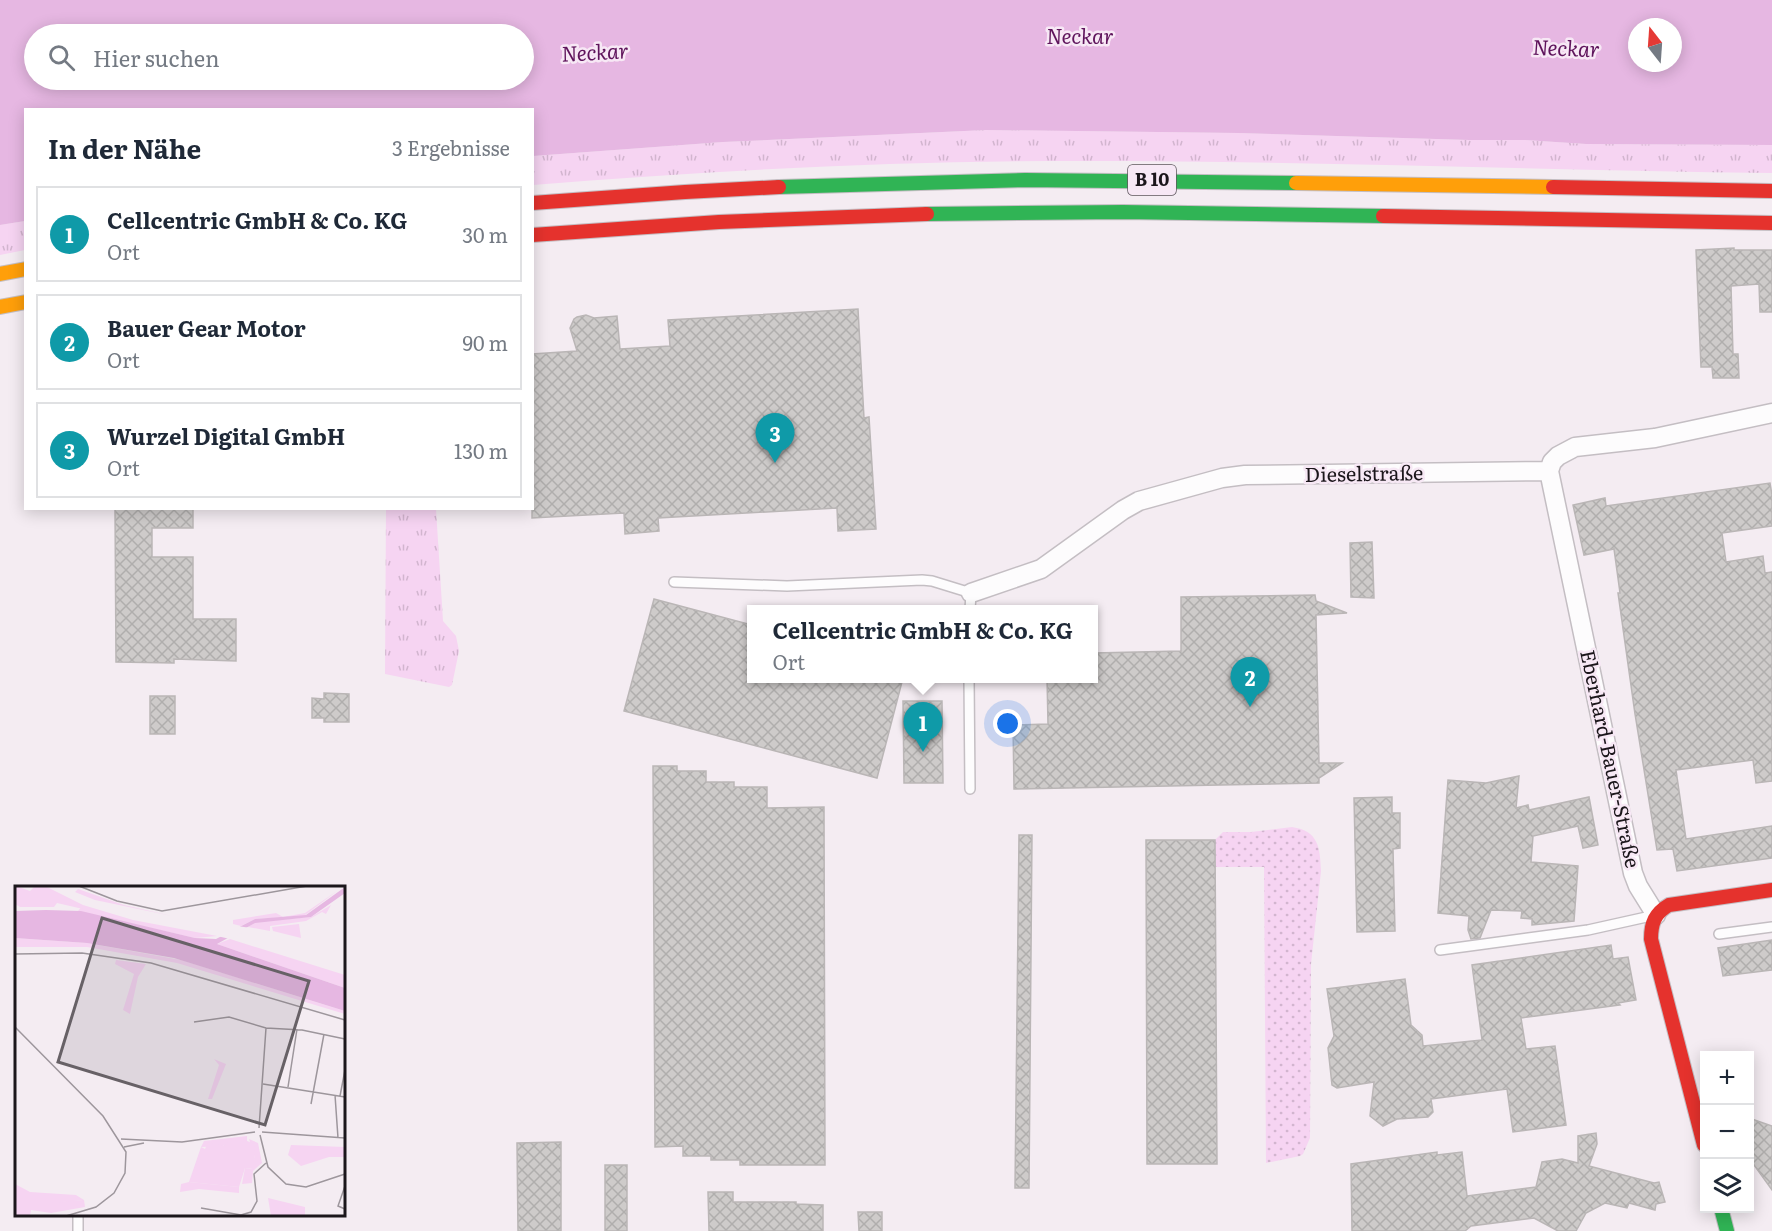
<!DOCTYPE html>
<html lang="de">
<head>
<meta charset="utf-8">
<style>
  :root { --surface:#fff; --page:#f6f6f7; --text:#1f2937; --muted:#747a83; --line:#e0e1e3; --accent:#db2777 }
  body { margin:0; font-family:Literata,serif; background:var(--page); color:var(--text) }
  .controls { position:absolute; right:18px; bottom:18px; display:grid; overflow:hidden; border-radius:0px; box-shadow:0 3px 15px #0003 }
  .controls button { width:54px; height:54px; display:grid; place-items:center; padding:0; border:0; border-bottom:2px solid var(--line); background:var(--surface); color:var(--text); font:30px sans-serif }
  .compass { position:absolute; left:1628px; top:18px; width:54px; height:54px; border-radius:50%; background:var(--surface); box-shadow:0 3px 15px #0003; rotate:343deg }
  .you { position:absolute; left:1008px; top:724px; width:21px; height:21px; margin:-15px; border:4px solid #fff; border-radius:50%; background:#1a73e8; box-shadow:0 0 0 9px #1a73e833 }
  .badge { display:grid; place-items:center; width:39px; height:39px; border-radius:50%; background:var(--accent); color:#fff; font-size:20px; font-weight:700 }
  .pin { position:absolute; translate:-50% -50px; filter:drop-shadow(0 2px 3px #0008) }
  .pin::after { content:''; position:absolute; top:32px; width:21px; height:18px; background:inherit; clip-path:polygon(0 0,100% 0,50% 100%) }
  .popup { position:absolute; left:747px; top:605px; width:351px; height:78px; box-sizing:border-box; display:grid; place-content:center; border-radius:0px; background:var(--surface); filter:drop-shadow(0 2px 4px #0005); font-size:20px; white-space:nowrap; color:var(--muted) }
  .popup b { font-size:22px; color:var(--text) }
  .popup::after { content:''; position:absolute; left:50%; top:100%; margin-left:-12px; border:12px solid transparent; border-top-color:var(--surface) }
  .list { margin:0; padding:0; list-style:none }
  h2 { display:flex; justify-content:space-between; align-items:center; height:78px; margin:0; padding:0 24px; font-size:26px }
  h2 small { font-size:20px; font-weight:400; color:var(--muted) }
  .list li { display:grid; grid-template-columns:39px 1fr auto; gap:18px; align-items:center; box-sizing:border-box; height:96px; margin:0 12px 12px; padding:0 12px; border:2px solid var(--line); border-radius:0px }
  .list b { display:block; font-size:22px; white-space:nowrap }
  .list p { margin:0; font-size:20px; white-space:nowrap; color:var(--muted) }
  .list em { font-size:20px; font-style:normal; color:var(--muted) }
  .icon { flex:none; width:33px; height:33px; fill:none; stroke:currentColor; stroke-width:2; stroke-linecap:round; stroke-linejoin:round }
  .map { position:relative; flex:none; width:1772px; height:1231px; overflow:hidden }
  .search { position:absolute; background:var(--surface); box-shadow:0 3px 15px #0003; left:24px; top:24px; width:510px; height:66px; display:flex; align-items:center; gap:15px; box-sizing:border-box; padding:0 21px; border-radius:33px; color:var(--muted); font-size:22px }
  .panel { position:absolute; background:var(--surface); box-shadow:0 3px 15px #0003; left:24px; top:108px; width:510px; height:402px; border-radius:0px }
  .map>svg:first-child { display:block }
</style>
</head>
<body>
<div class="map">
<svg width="1772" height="1231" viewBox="0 0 1772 1231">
  <defs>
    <pattern id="grass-tufts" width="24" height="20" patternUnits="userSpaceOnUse" patternTransform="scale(1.5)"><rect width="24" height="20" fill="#f6d4f2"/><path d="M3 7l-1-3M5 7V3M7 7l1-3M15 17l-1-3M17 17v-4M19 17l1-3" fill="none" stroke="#d2b5cf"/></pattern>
    <pattern id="park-dots" width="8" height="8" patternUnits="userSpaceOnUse" patternTransform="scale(1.5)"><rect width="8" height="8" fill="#f6d4f2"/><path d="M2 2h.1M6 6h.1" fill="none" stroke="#d2b5cf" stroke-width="1.8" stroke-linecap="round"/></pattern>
    <pattern id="building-cross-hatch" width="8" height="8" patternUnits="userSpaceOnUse" patternTransform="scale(1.5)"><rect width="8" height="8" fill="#cecbca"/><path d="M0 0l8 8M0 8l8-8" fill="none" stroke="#b0aead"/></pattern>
  </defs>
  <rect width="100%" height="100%" fill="#f4ecf2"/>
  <path fill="url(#grass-tufts)" d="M 986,130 L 1238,133 L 1469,140 L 1525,140 L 1586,144 L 1772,145 L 1772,173 C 1541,170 1311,161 1080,161 C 898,161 715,170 533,185 L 533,156 L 723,142 Z
    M 25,221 L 25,250 L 0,255 L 0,225 Z
    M 386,509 L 436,509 L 443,621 L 456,636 L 459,651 L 452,685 L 449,687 L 385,674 Z"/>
  <path fill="url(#park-dots)" d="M 1292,827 C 1319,831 1320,848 1321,871 L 1311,964 L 1310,1138 L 1303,1154 L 1300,1156 L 1266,1163 L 1264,867 L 1215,867 L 1215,840 L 1223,832 L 1251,832 Z"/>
  <path fill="#e6b7e2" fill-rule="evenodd" d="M 0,0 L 1772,0 L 1772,145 L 1586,144 L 1525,140 L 1469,140 L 1238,133 L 986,130 L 723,142 L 533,156 L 532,110 L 26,110 L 25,221 L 0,225 ZM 1637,27 L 1673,27 L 1673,63 L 1637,63 ZM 34,34 L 524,34 L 524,80 L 34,80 Z"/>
  <path fill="url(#building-cross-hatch)" stroke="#bab6b6" stroke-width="1.5" d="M 1734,248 L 1734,250 L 1772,250 L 1772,312 L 1760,312 L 1759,284 L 1731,286 L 1733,354 L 1738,354 L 1739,378 L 1713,378 L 1712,367 L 1701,367 L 1696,250 Z
    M 858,309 L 864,418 L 869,417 L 876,529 L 838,531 L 837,508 L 658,518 L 659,531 L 625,534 L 624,513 L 532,518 L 532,354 L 577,351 L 570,328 L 574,319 L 577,317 L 586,315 L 594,318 L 617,316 L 620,349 L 670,346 L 668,320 Z
    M 1770,483 L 1772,495 L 1772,526 L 1722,533 L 1726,562 L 1763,556 L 1765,573 L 1772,572 L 1772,781 L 1756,783 L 1753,760 L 1676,770 L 1686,839 L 1772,826 L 1772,858 L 1677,871 L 1673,849 L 1657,850 L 1635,714 L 1618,593 L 1620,593 L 1614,549 L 1584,555 L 1573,505 L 1605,498 L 1606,506 Z
    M 115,508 L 193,508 L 193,528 L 152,528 L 152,557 L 193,557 L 193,619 L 236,619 L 236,661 L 174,659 L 174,663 L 116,662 Z
    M 1372,542 L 1374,598 L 1351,597 L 1350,543 Z
    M 1315,595 L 1316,601 L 1347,613 L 1316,615 L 1319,763 L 1342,763 L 1319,778 L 1319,783 L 1014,789 L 1013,725 L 1048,724 L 1047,678 L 1094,678 L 1094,653 L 1181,651 L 1181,597 Z
    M 654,599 L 752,625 L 752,678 L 903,678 L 877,778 L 624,711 Z
    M 324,693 L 349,694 L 349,722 L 324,722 L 324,718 L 312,718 L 312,698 L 324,699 Z
    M 150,696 L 175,696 L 175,734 L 150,734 Z
    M 903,701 L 942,701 L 943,783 L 904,783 Z
    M 653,766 L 677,766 L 677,771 L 706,771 L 706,782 L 734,782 L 734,787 L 767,787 L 767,808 L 824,807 L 825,1165 L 740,1165 L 740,1160 L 711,1160 L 711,1156 L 683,1156 L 683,1146 L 655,1147 Z
    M 1519,776 L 1516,808 L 1528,805 L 1529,810 L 1589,797 L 1598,845 L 1583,848 L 1578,826 L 1533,836 L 1531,862 L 1578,866 L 1574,921 L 1532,925 L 1532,919 L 1521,918 L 1522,911 L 1491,910 L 1480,938 L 1471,939 L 1468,930 L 1469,916 L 1438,913 L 1448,780 L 1486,783 Z
    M 1392,797 L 1392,813 L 1400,813 L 1400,848 L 1393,849 L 1395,931 L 1357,932 L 1354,798 Z
    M 1019,835 L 1032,835 L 1029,1188 L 1015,1188 Z
    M 1146,840 L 1215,840 L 1217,1164 L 1147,1164 Z
    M 1772,940 L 1772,970 L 1723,976 L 1718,948 Z
    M 1611,945 L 1613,959 L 1628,957 L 1636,1000 L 1618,1003 L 1620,1005 L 1521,1018 L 1526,1049 L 1555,1046 L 1566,1125 L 1513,1132 L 1507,1089 L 1431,1099 L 1433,1112 L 1428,1117 L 1397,1119 L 1383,1126 L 1370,1116 L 1374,1082 L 1337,1088 L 1332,1085 L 1328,1048 L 1334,1036 L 1327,989 L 1405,979 L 1411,1025 L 1422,1035 L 1423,1046 L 1482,1040 L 1472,965 Z
    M 1749,1118 L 1772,1126 L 1772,1190 L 1749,1158 Z
    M 1596,1133 L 1597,1144 L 1589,1166 L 1654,1183 L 1659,1182 L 1665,1202 L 1656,1204 L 1655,1210 L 1629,1203 L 1627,1208 L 1605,1203 L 1586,1213 L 1576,1231 L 1558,1231 L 1534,1218 L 1471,1226 L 1465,1231 L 1352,1231 L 1351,1164 L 1437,1152 L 1437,1155 L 1462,1152 L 1467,1196 L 1536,1187 L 1542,1162 L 1562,1159 L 1578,1163 L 1578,1136 Z
    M 561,1142 L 561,1231 L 518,1231 L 517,1143 Z
    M 605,1165 L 627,1165 L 627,1231 L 605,1231 Z
    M 708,1192 L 733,1192 L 733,1202 L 796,1202 L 796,1204 L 823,1205 L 823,1231 L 709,1231 Z
    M 858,1212 L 882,1212 L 882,1231 L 859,1231 Z"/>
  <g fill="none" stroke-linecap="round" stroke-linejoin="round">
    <defs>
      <path id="lane" d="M 674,582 L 787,586 L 922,580 L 932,581 L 971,593 L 970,610
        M 969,678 L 970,789
        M 1719,934 L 1772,927
        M 1440,950 L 1588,930 L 1651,916
        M 78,1231 L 78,1214"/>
      <path id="street" d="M 1549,471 L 1633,873 L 1638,886 L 1656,915
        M 1549,471 L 1552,462 L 1558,456 L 1575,447 L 1655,438 L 1772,413
        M 971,593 L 1041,569 L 1123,510 L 1139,501 L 1222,478 L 1245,475 L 1549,471"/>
      <path id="fast" d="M 779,187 L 1025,180 L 1296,183
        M 927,214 L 1123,212 L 1383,216
        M 1721,1208 L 1727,1231"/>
      <path id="slow" d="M 1296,183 L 1553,187
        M 0,274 L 26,269
        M 0,307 L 26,302"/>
      <path id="jam" d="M 1553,187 L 1772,191
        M 532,203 L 685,192 L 779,187
        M 1383,216 L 1772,223
        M 532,235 L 719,222 L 927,214
        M 1704,1145 L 1651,939 C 1651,923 1655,913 1669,905 L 1772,890"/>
    </defs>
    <use href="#lane" stroke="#c4bec3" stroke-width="12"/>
    <use href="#street" stroke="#c4bec3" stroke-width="21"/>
    <use href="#fast" stroke="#c4bec3" stroke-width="16"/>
    <use href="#slow" stroke="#c4bec3" stroke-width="16"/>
    <use href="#jam" stroke="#c4bec3" stroke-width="16"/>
    <use href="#lane" stroke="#fdfcfd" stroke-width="9"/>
    <use href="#street" stroke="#fdfcfd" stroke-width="18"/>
    <use href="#fast" stroke="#30b455" stroke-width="14"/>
    <use href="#slow" stroke="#ff9f0a" stroke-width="14"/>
    <use href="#jam" stroke="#e5322d" stroke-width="14"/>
  </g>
  <g text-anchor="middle" stroke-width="5" stroke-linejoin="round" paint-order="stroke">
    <rect fill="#f7e8f5" stroke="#5d555c" stroke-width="1.5" x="1128" y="165" width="48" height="30" rx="4.5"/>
    <g font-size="18" font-weight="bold" fill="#1b161b">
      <text x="1152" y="186">B 10</text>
    </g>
    <g font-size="20" fill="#1b161b" stroke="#f7e8f5">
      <text transform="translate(1364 474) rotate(-1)" y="7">Dieselstraße</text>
      <text transform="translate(1610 759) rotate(78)" y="7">Eberhard-Bauer-Straße</text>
    </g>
    <g font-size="21" font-style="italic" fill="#5f145c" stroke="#f7e8f5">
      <text x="1080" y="44">Neckar</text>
      <text transform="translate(1566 49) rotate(2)" y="7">Neckar</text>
      <text transform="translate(595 53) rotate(-3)" y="7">Neckar</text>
    </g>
  </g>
  <g transform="translate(15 886)">
    <rect width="330" height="330" fill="#f4ecf2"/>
    <path d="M 63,3 L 109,19 L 157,30 L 80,14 L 60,6 ZM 322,5 L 289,30 L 240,33 L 226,40 L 218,38 L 218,34 L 261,27 L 268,31 L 290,27 ZM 68,19 L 118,34 L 202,50 L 180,52 L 63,25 ZM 316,19 L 311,28 L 307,26 L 291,35 L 255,40 L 255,45 L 233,41 L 241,36 L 296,31 ZM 0,52 L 72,57 L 166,74 L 330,125 L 330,128 L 162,77 L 72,61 L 0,61 ZM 101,74 L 131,78 L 123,91 L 115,128 L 108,124 L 119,88 L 100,78 ZM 232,250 L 232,256 L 217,254 L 208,260 L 186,261 L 189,255 ZM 234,253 L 243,257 L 247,277 L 238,285 L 237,297 L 227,298 L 230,282 L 237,283 L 240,272 ZM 69,314 L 70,321 L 36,327 L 36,316 Z" fill="#f6d4f2"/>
    <path d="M 174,296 L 224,301 L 224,307 L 184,303 L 165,306 L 166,298 Z" fill="#f6d4f2"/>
    <path d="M 1,0 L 15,5 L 20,0 L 30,0 L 68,19 L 68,23 L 42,17 L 39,21 L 5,21 L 0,18 ZM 284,38 L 286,52 L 258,45 L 257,41 ZM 215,53 L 330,89 L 330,102 L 202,58 ZM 199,173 L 211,178 L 197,213 L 193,213 L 204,179 ZM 276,259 L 330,261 L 330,271 L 314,271 L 286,280 L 273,269 ZM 0,298 L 15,306 L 61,309 L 69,314 L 37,317 L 36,327 L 16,324 L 15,330 L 0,330 ZM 253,312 L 290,321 L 290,330 L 256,330 Z" fill="#f6d4f2"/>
    <path d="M 228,253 L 239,258 L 240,274 L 238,283 L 230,282 L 224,301 L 174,296 L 186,261 L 190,263 L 193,256 L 208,260 L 215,254 Z" fill="#f6d4f2"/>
    <path d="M 330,1 L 330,7 L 296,31 L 240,37 L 202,58 L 330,102 L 330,125 L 159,72 L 72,57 L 0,52 L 0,25 L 31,24 L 66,25 L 180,52 L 201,53 L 240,33 L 291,29 Z" fill="#e6b7e2"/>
    <path d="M 222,40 L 236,42 L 215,53 L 202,50 Z" fill="#f4ecf2"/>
    <path fill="none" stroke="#9d969c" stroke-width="1.5" d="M 64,0 L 102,15 L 147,25 L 292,0M 0,68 L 67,67 L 136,77 L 330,134M 179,136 L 214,131 L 251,142 L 287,144 L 330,153M 0,141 L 88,230 L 111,266 L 110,287 L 99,307 L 81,321 L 51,330M 248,198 L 330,211M 273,201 L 282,143M 320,209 L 323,252M 325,210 L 330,184M 296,218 L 309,148M 244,242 L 251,142M 247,246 L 330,252M 245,249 L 253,281 L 271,298 L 291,301 L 330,288M 106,253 L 167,256 L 240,246M 109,261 L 129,257M 330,300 L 323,320 L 330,323M 186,322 L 226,329 L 236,326 L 242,315 L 239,288 L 251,277"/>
    <path fill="#676166" fill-opacity="0.15" stroke="#676166" stroke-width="3" d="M 87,32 L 294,95 L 250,239 L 43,176 Z"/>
    <rect width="330" height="330" fill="none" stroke="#1b161b" stroke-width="3"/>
  </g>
</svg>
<div class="controls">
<button>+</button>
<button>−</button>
<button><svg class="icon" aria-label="layers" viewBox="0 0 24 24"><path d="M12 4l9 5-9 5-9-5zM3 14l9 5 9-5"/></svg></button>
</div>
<svg class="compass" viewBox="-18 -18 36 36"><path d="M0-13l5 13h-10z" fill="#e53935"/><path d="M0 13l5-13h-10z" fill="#747a83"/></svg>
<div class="you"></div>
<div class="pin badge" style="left:923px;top:752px;background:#0f9aa8">1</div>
<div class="popup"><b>Cellcentric GmbH &amp; Co. KG</b>Ort</div>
<div class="pin badge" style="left:1250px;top:707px;background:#0f9aa8">2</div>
<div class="pin badge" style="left:775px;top:463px;background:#0f9aa8">3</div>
<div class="search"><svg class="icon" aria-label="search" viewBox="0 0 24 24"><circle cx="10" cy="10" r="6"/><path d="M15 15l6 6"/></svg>Hier suchen</div>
<section class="panel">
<h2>In der Nähe<small>3 Ergebnisse</small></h2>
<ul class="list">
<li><span class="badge" style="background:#0f9aa8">1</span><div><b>Cellcentric GmbH &amp; Co. KG</b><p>Ort</p></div><em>30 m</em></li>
<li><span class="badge" style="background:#0f9aa8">2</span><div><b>Bauer Gear Motor</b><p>Ort</p></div><em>90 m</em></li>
<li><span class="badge" style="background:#0f9aa8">3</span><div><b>Wurzel Digital GmbH</b><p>Ort</p></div><em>130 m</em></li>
</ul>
</section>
</div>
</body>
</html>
